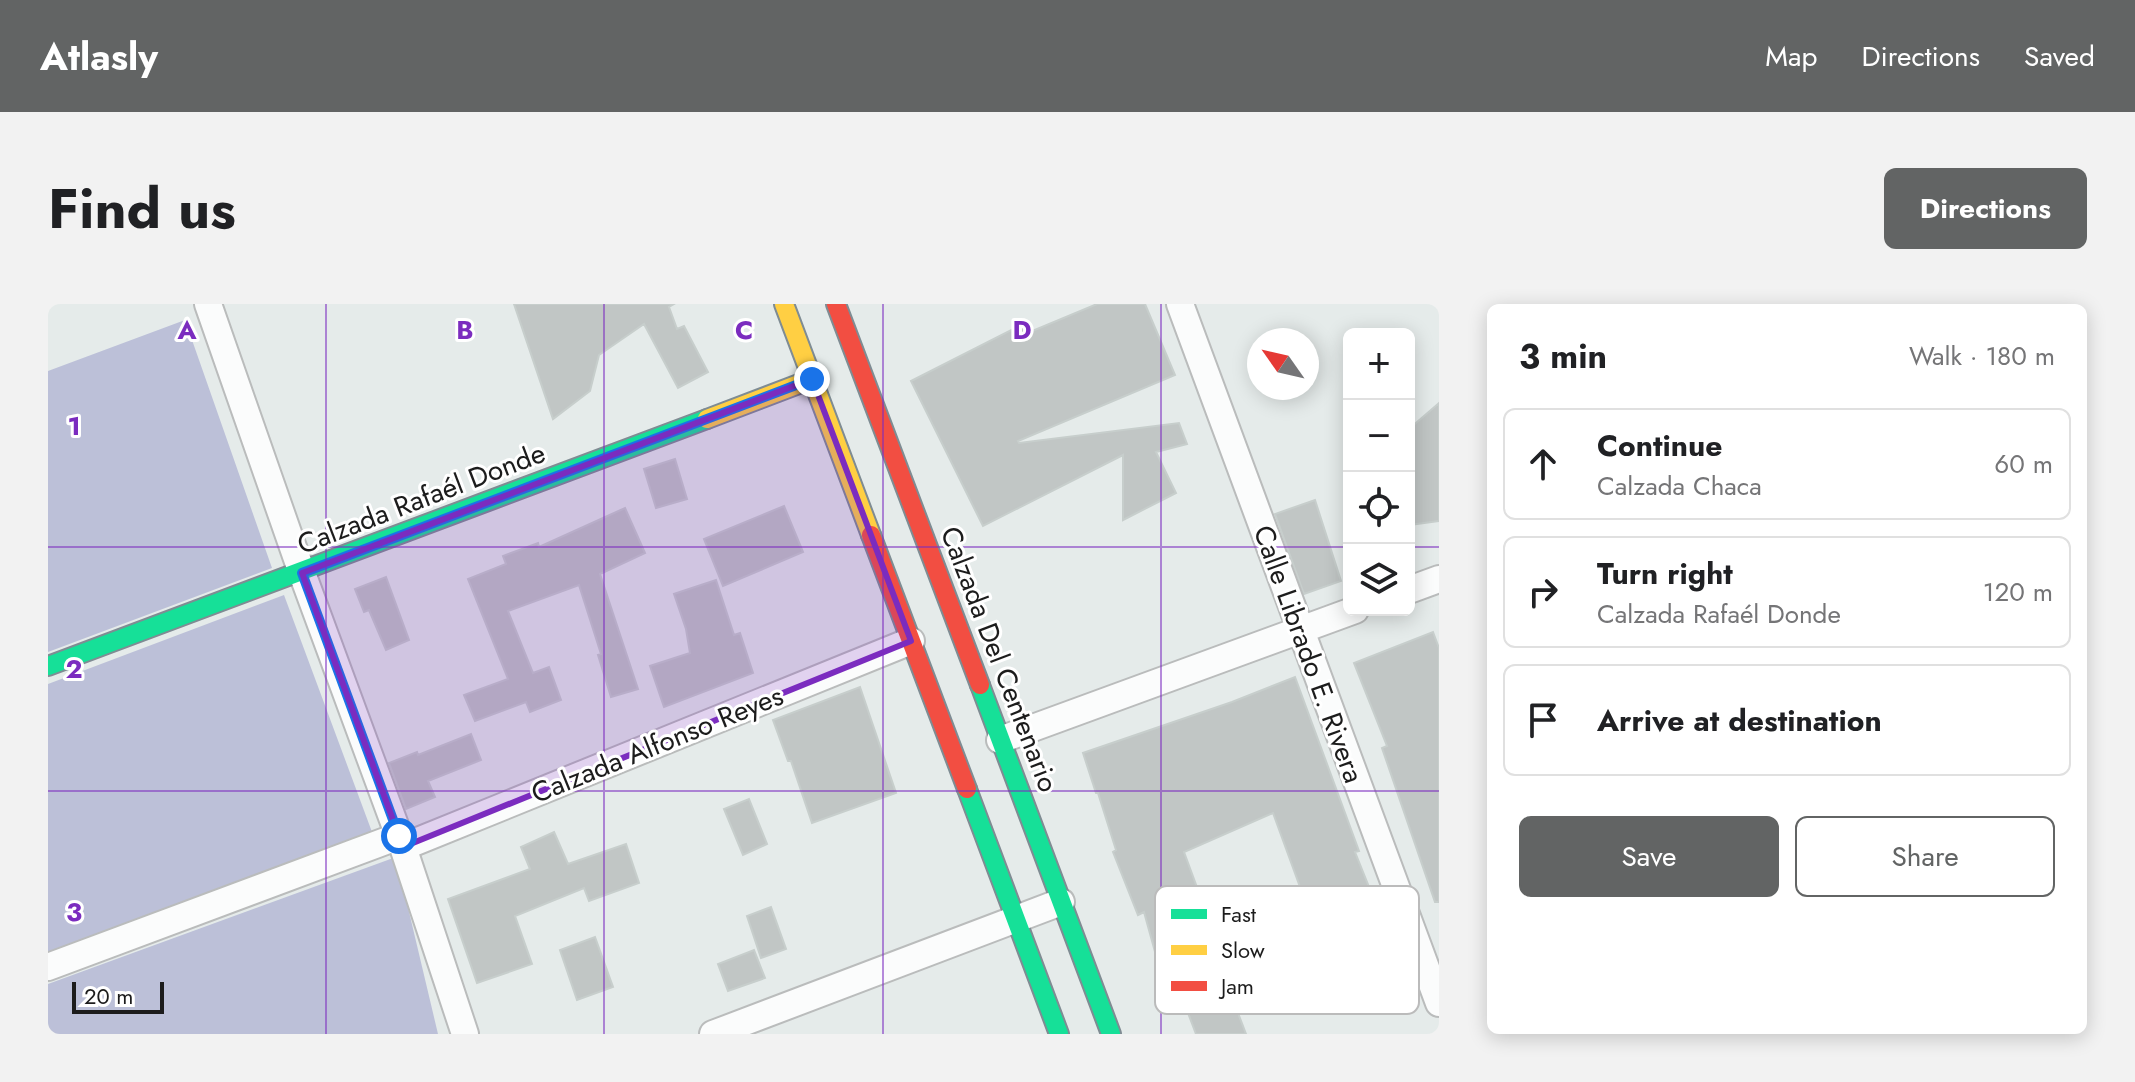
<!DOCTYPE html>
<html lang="en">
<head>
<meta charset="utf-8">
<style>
  :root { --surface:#fff; --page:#f2f2f2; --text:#202124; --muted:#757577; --line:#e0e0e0; --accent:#626464 }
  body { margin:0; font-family:Jost,sans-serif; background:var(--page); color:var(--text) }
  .controls { position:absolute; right:24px; top:24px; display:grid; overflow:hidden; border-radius:12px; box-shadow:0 4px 20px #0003 }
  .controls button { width:72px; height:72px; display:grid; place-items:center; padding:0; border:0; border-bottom:2px solid var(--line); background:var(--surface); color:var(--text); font:40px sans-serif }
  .compass { position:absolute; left:1199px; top:24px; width:72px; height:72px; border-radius:50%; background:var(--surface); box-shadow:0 4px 20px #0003; rotate:304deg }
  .scale { position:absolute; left:24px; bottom:20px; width:92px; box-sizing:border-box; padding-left:8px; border:4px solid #1c1c1c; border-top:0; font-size:22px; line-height:28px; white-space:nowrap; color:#1c1c1c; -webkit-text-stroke:6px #fff; paint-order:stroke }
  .stop { position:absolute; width:24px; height:24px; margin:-18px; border:6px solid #1a73e8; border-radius:50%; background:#fff }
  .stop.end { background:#1a73e8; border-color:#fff; box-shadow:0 2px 8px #0008 }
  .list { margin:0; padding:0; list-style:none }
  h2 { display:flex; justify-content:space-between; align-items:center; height:104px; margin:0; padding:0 32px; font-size:34px }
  h2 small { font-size:26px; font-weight:400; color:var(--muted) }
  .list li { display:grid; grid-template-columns:52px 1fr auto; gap:24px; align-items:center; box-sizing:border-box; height:112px; margin:0 16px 16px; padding:0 16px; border:2px solid var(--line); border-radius:12px }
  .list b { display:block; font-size:30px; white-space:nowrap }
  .list p { margin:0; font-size:26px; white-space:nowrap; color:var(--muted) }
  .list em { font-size:26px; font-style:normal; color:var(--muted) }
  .actions { display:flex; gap:16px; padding:24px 32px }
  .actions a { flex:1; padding:18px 0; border:2px solid var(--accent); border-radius:12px; text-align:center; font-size:28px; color:var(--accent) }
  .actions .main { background:var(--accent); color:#fff }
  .icon { flex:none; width:44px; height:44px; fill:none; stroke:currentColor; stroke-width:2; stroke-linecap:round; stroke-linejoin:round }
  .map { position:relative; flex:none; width:1391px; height:730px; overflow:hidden; border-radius:12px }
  header { display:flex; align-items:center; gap:48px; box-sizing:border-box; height:112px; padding:0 40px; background:var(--accent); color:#fff }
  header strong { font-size:38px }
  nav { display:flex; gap:44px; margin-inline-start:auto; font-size:28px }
  .intro { display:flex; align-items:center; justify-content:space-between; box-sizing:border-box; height:192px; padding:0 48px }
  h1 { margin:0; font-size:56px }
  .button { padding:20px 36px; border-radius:12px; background:var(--accent); color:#fff; font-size:28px; font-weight:700 }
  main { display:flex; gap:48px; padding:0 48px }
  aside { flex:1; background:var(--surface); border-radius:12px; box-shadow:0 4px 20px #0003 }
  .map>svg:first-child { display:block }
</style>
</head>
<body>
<header>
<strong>Atlasly</strong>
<nav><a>Map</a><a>Directions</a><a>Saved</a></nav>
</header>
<div class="intro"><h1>Find us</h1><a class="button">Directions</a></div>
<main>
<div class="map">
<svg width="1391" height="730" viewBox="0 0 1391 730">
  <rect width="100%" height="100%" fill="#e5ebea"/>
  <path fill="#bcc0d8" d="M 137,16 L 224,264 L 0,348 L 0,67 Z
    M 236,291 L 324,528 L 0,648 L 0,380 Z
    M 348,553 L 390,730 L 0,730 L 0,680 Z"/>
  <path fill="#c1c6c5" stroke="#c7cecc" stroke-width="2" d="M 466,0 L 626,0 L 621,3 L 629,25 L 636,22 L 660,68 L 630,84 L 596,20 L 551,51 L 542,87 L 505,115 Z
    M 1049,0 L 1097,0 L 1127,71 L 970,137 L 971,139 L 1131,119 L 1139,140 L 1108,148 L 1128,189 L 1075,216 L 1075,151 L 935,222 L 863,77 L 977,19 L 982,28 Z
    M 1391,99 L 1391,217 L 1361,221 L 1361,125 Z
    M 627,155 L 639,195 L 608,204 L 596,165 Z
    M 1267,196 L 1293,277 L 1256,290 L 1227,210 Z
    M 736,202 L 755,248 L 675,282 L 656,235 Z
    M 577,204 L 597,249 L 552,270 L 590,385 L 563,393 L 550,351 L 553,350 L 531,281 L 460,307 L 485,369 L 501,363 L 513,396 L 482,408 L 478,398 L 427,417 L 416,391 L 460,375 L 420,275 L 458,260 L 455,252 L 490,239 L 491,243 Z
    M 338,273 L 361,336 L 338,346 L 321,306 L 316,308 L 307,285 Z
    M 668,276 L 686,331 L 692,329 L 705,369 L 616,403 L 602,362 L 642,349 L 638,325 L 626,290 Z
    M 1385,328 L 1391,344 L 1391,598 L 1387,598 L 1334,444 L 1339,442 L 1306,359 Z
    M 1247,373 L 1311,547 L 1307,548 L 1325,593 L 1259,620 L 1245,586 L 1252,583 L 1225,509 L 1136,548 L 1164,624 L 1181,618 L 1193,661 L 1174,667 L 1198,730 L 1148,730 L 1129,680 L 1117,684 L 1096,608 L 1090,611 L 1065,548 L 1068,546 L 1050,489 L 1048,489 L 1035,449 L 1184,398 Z
    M 812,383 L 848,489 L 764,519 L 743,457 L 740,457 L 725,416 Z
    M 423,430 L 433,456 L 380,477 L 387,493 L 358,505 L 341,459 L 369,448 L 370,451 Z
    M 701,495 L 719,540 L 695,551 L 676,505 Z
    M 506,528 L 520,560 L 578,540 L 591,579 L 541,597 L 536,584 L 467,612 L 484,660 L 429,679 L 400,595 L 482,565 L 473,543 Z
    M 723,603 L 738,645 L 713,654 L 699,612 Z
    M 547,633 L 565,683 L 529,696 L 512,646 Z
    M 706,646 L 717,674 L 680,687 L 670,660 Z"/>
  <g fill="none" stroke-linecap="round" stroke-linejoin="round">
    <defs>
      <path id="street" d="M 160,0 L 254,269 L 355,543 L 417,730
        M 1132,0 L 1391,699
        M 1361,286 L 1391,275
        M 952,436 L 1307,306
        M 355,543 L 863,337
        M 0,663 L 351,532
        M 665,730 L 1013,598"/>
      <path id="fast" d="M 0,362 L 659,115
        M 932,381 L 1063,730
        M 919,485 L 1011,730"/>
      <path id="slow" d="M 736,0 L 823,231
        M 659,115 L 764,75"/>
      <path id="jam" d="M 788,0 L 932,381
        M 823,231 L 919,485"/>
    </defs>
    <use href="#street" stroke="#babcbc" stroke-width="30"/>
    <use href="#fast" stroke="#7f8c93" stroke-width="22"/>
    <use href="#slow" stroke="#7f8c93" stroke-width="22"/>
    <use href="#jam" stroke="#7f8c93" stroke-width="22"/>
    <use href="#street" stroke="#fbfcfc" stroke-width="26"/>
    <use href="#fast" stroke="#16e098" stroke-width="18"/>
    <use href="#slow" stroke="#ffcf43" stroke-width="18"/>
    <use href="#jam" stroke="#f24e42" stroke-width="18"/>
  </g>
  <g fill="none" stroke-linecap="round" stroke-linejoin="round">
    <path stroke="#1a73e8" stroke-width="10" d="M 351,532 L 254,269 L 764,75"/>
  </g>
  <path fill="#7b2cbf" fill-opacity="0.2" stroke="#7b2cbf" stroke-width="6" stroke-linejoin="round" d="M 764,75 L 863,337 L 355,543 L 254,269 Z"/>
  <path fill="none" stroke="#7b2cbf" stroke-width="2" stroke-opacity="0.55" d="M 278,0 L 278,730M 556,0 L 556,730M 835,0 L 835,730M 1113,0 L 1113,730M 0,243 L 1301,243M 1361,243 L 1391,243M 0,487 L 1391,487"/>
  <g text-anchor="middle" stroke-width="6" stroke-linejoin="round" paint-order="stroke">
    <g font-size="28" fill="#1c1c1c" stroke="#fff">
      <text transform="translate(373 194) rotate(-21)" y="10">Calzada Rafaél Donde</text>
      <text transform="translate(1261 350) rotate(70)" y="10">Calle Librado E. Rivera</text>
      <text transform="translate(952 355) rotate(69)" y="10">Calzada Del Centenario</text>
      <text transform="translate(609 440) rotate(-22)" y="10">Calzada Alfonso Reyes</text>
    </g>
  </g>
  <rect x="1107" y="582" width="264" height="128" rx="12" fill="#fff" stroke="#bbb" stroke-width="2"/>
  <rect x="1123" y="605" width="36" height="10" fill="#16e098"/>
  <rect x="1123" y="641" width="36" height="10" fill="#ffcf43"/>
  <rect x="1123" y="677" width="36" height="10" fill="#f24e42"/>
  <g font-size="22" fill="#1c1c1c">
    <text x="1173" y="618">Fast</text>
    <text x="1173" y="654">Slow</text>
    <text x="1173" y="690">Jam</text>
  </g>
  <g font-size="26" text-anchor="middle" font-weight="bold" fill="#7b2cbf" stroke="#fff" stroke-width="6" stroke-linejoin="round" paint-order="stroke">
    <text x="139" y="35">A</text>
    <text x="417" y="35">B</text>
    <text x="696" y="35">C</text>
    <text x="974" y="35">D</text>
    <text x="26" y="131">1</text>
    <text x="26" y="374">2</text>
    <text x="26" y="617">3</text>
  </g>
</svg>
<div class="controls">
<button>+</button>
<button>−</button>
<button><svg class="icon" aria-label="locate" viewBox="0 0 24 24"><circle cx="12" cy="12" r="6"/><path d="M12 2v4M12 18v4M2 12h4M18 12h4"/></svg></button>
<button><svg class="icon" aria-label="layers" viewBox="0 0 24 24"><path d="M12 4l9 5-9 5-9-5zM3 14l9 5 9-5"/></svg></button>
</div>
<svg class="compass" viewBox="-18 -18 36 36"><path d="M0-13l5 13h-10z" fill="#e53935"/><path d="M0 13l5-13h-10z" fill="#757577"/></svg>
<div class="scale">20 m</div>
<div class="stop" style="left:351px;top:532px"></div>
<div class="stop end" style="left:764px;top:75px"></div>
</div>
<aside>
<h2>3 min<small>Walk · 180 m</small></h2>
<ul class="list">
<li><svg class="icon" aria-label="ahead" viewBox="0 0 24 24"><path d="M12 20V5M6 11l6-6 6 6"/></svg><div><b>Continue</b><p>Calzada Chaca</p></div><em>60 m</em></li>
<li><svg class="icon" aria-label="right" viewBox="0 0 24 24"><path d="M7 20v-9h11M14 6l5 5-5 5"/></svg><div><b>Turn right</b><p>Calzada Rafaél Donde</p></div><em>120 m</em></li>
<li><svg class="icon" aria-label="arrive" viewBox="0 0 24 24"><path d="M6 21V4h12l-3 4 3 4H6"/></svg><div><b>Arrive at destination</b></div></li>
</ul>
<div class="actions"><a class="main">Save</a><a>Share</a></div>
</aside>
</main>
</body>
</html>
